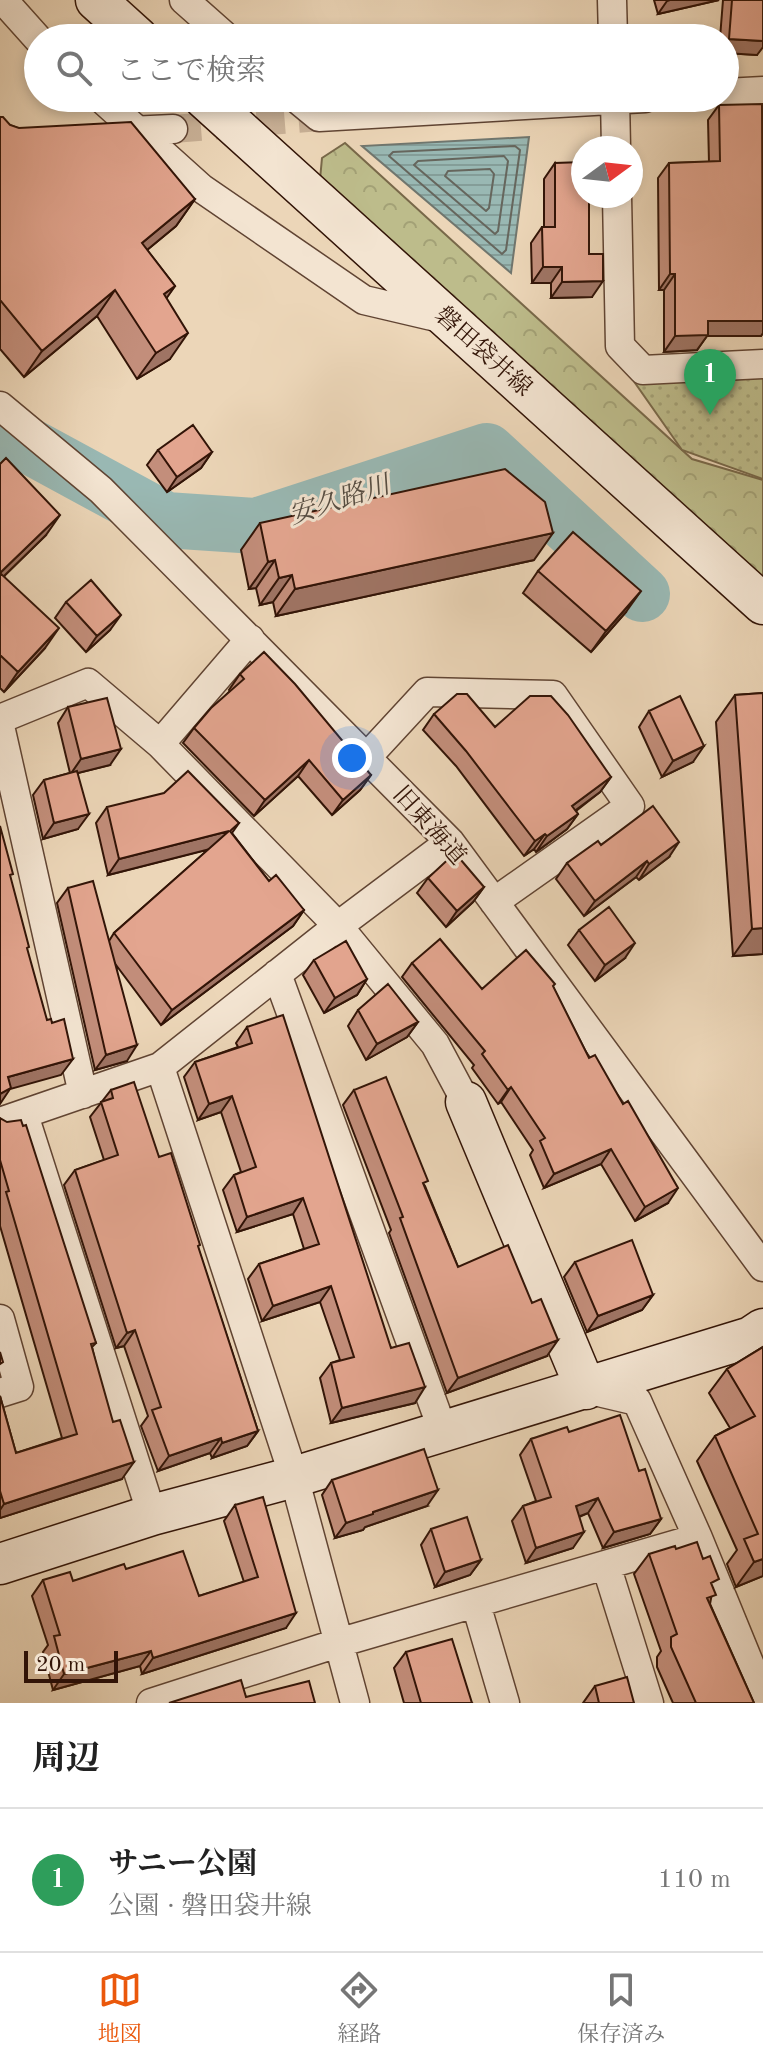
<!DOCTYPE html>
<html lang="ja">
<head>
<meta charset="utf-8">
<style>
  :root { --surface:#fff; --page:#f2f2f2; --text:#222; --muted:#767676; --line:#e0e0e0; --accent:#ea580c }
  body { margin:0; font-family:"Old Standard TT","Noto Serif JP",serif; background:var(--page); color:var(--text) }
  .compass { position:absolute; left:571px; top:136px; width:72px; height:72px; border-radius:50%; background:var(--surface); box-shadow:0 4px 12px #0003; rotate:75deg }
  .scale { position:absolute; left:24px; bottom:20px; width:94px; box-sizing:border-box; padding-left:8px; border:4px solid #321407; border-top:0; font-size:22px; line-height:28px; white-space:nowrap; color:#321407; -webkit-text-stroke:6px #f3e4d1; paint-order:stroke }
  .you { position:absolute; left:352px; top:758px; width:28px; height:28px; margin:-20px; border:6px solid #fff; border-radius:50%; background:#1a73e8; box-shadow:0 0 0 12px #1a73e833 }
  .badge { display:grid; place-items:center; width:52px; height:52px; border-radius:50%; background:var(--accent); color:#fff; font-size:26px; font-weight:700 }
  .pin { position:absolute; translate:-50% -66px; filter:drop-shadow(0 2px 4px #0008) }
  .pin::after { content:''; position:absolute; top:42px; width:28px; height:24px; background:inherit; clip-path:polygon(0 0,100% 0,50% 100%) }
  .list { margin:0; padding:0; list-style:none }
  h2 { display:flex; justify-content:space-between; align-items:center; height:104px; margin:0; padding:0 32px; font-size:34px }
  h2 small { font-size:26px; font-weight:400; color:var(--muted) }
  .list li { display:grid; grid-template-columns:52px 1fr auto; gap:24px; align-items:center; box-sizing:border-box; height:144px; padding:0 32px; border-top:2px solid var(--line) }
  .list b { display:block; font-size:30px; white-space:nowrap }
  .list p { margin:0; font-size:26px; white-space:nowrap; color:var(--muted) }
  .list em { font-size:26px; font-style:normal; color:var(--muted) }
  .icon { flex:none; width:44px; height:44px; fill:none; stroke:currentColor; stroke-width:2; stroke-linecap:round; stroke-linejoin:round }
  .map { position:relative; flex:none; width:763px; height:1703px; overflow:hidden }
  .search { position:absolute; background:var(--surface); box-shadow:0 4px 12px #0003; left:24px; right:24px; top:24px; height:88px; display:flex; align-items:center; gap:20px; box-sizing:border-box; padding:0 28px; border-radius:44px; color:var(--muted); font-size:30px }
  .sheet { height:248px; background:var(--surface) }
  nav { display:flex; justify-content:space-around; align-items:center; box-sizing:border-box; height:112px; border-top:2px solid var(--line); background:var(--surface); font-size:22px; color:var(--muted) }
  nav a { display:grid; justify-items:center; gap:4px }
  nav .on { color:var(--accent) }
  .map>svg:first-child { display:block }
</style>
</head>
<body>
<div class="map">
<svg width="763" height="1703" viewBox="0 0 763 1703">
  <defs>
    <pattern id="forest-crowns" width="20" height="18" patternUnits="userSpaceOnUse" patternTransform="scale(2)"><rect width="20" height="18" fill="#bdbc8b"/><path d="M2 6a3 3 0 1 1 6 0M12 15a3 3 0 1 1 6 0" fill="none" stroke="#a3a176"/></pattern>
    <pattern id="park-dots" width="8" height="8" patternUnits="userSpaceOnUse" patternTransform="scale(2)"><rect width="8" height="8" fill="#bdbc8b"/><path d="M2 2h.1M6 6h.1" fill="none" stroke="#a3a176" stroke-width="1.8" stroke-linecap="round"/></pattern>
    <pattern id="water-rules" width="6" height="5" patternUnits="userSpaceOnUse" patternTransform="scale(2)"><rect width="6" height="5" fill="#99b8b3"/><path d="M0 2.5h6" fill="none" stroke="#849d98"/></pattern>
  </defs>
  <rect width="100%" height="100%" fill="#ecd6b8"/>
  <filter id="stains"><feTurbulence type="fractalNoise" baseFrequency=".0025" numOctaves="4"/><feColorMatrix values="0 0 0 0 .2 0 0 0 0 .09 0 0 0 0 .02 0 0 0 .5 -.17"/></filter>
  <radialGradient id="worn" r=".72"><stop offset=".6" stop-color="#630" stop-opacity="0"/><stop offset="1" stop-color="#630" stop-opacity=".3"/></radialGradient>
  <path fill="url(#forest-crowns)" stroke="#786849" stroke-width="2" d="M 345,143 L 692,459 L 763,480 L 763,586 L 318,201 L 322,158 Z"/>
  <path fill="url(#park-dots)" stroke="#786849" stroke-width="2" d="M 763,366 L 763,479 L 682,450 L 633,380 Z"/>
  <path fill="url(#water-rules)" stroke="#70766e" stroke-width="2" d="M 529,137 L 511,273 L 362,146 Z"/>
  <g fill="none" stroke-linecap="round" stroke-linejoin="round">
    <path stroke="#66665d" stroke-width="2" d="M 515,146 L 520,150 L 506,250 L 502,254 L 389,156 L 393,152 Z
      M 504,156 L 508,161 L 498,231 L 495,234 L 414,165 L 418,161 Z
      M 490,169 L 494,174 L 489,208 L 486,211 L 445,176 L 448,171 Z"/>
    <path stroke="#99b8b3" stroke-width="56" d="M 0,430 L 166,520 L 256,526 L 487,451 L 642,594"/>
    <path stroke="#c7af95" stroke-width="28" stroke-dasharray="28 14" stroke-linecap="butt" d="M 173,129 L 319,117"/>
    <defs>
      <path id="street" d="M 3,0 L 38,39
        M 184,0 L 227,38
        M 612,0 L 613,38
        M 725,93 L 763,91
        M 101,98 L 201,188 L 364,300 L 445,319
        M 296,98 L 319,117 L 645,98
        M 615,98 L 616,148
        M 129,131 L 173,129
        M 617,196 L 620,346 L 643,370 L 763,364
        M 0,406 L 101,490 L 450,842 L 763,1267
        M 0,719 L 88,683 L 160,744 L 338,926 L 435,1044 L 466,1102
        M 0,726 L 83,1094
        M 160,744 L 250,639
        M 367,757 L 427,692 L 553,695 L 630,806 L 494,902
        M 277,974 L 443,1431
        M 160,1067 L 294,1477 L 355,1703
        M 24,1115 L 152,1515
        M 0,1122 L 160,1067 L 338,926 L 450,842
        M 0,1319 L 19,1387 L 0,1393
        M 586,1389 L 637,1401 L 698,1538 L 763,1697
        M 606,1565 L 649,1703
        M 476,1604 L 505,1703
        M 151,1703 L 338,1643 L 698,1538"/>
      <path id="secondary" d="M 96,0 L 138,38
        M 204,98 L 763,604
        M 466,1102 L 586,1389
        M 0,1564 L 152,1515 L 294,1477 L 751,1337 L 763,1329"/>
    </defs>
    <use href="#street" stroke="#604433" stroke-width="31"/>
    <use href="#secondary" stroke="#321407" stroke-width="43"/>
    <use href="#street" stroke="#f3e4d1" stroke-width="28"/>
    <use href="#secondary" stroke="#f3e4d1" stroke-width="40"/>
  </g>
  <path fill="#c38e7b" stroke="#321407" stroke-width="2" d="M 654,0 L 719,0 L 658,14 Z
    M 723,0 L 763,0 L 757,55 L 725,53 L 725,38 L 720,38 Z
    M 719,105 L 763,167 L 763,333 L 761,336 L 707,336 L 697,350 L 664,352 L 664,290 L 659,290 L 658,178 L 669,163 L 709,162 L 708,120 Z
    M 0,117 L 10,125 L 195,199 L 176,226 L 147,250 L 175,286 L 166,298 L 170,359 L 137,379 L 97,316 L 24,377 L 0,349 Z
    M 555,163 L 589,254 L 592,297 L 551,298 L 551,283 L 532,283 L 531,243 L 542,227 L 544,227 L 544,179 Z
    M 158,450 L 212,452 L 201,468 L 167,492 L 147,465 Z
    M 0,464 L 46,535 L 4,576 L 45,648 L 4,692 L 0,688 Z
    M 260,523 L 534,560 L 276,616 L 273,602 L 260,605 L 256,588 L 249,589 L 241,550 Z
    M 538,571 L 626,612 L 591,652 L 523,593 Z
    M 66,602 L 110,630 L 86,652 L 55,618 Z
    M 240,674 L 371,775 L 360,790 L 332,815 L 298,776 L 254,816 L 183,743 L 194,728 L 230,691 L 229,690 Z
    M 763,693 L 763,954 L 733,956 L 716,722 L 735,695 Z
    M 68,707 L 110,765 L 78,773 L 78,829 L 43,839 L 33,795 L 44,780 L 70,773 L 58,723 Z
    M 649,711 L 693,762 L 662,777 L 639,727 Z
    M 434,714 L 495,727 L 611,777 L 600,792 L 576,811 L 578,814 L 567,829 L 536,852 L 534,849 L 524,856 L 456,766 L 423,730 Z
    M 107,807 L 239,823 L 232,833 L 269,881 L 304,910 L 293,926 L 161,1025 L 116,965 L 127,1061 L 95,1070 L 57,903 L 68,888 L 109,941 L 114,933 L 209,849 L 108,875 L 96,823 Z
    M 601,845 L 669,857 L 639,880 L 636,877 L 584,916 L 556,879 L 567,863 Z
    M 428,878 L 484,887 L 473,902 L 446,927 L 417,893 Z
    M 579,930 L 625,958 L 595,981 L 568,945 Z
    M 314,960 L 367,979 L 357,995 L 324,1013 L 303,975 Z
    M 412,963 L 482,989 L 553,987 L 589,1058 L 668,1203 L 635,1221 L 601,1164 L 544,1188 L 530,1155 L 533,1150 L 501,1102 L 498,1104 L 472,1068 L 474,1065 L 402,977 Z
    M 358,1010 L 418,1022 L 407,1037 L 366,1060 L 348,1026 Z
    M 247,1027 L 391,1348 L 415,1403 L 331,1423 L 320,1378 L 331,1363 L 340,1360 L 320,1302 L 262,1321 L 248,1279 L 259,1264 L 304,1249 L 293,1214 L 237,1232 L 223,1190 L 234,1175 L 241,1172 L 221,1112 L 198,1120 L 184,1077 L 195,1062 L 238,1047 L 236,1043 Z
    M 111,1090 L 159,1157 L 198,1248 L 258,1431 L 247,1446 L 212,1458 L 210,1453 L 158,1471 L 141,1426 L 148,1416 L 124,1346 L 116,1348 L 64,1185 L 75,1170 L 104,1160 L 90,1117 Z
    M 354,1090 L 425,1186 L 458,1267 L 547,1356 L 447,1393 L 389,1233 L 391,1230 L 343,1105 Z
    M 0,1118 L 96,1343 L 92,1347 L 122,1479 L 0,1518 L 0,1396 L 16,1453 L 62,1438 L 0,1226 Z
    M 575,1262 L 653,1295 L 642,1310 L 587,1332 L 564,1277 Z
    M 763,1347 L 763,1576 L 736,1587 L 727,1564 L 737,1550 L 697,1461 L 715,1436 L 730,1428 L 709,1393 L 727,1369 Z
    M 569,1432 L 639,1471 L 661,1519 L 650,1534 L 603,1548 L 588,1513 L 579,1517 L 573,1548 L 526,1563 L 512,1521 L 523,1506 L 536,1501 L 520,1455 L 531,1439 Z
    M 332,1480 L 427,1506 L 365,1527 L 363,1530 L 335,1538 L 322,1495 Z
    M 235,1505 L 286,1628 L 142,1674 L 140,1666 L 53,1690 L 43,1652 L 48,1645 L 32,1596 L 43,1580 L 73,1581 L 126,1569 L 199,1596 L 244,1582 L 224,1521 Z
    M 431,1529 L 481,1560 L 470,1575 L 435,1587 L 421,1545 Z
    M 649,1554 L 713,1588 L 710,1604 L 754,1703 L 673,1703 L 657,1667 L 657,1657 L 661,1651 L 634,1574 Z
    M 406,1652 L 472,1703 L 404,1703 L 394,1668 Z
    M 595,1686 L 634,1703 L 583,1703 Z"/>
  <path fill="#9f7464" stroke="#321407" stroke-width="2" d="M 670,0 L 719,0 L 658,14 L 667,1 Z
    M 729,39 L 763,41 L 763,47 L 757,55 L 725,53 L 725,45 Z
    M 195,199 L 176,226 L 124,269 L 142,243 Z
    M 543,267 L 562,267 L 551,283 L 532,283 Z
    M 670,274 L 675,274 L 664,290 L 659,290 Z
    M 603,281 L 592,297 L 551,298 L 562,282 Z
    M 175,286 L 157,312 L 164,294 Z
    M 115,290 L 97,316 L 24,377 L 42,351 Z
    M 708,321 L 763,321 L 763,333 L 761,336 L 707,336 L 697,350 L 664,352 L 675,336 Z
    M 188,333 L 170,359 L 137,379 L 156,353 Z
    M 212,452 L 201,468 L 167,492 L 177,477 Z
    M 60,515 L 46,535 L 0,580 L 0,573 Z
    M 553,533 L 534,560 L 276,616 L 295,589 Z
    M 275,560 L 256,588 L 249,589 L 268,562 Z
    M 292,575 L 273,602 L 260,605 L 279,578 Z
    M 641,591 L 626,612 L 591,652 L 606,631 Z
    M 121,615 L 110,630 L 86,652 L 97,636 Z
    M 59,628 L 45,648 L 4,692 L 18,672 Z
    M 704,746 L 693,762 L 662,777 L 673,761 Z
    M 121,749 L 110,765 L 70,775 L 81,759 Z
    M 309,760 L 298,776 L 254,816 L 265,800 Z
    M 371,775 L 360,790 L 332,815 L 343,800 Z
    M 611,777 L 600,792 L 561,821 L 572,806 Z
    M 89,814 L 78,829 L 43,839 L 54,823 Z
    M 578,814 L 567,829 L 536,852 L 547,836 Z
    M 229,831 L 218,847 L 108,875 L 119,859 Z
    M 545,834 L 534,849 L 524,856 L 535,841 Z
    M 679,842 L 669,857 L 639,880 L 649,864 Z
    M 647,861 L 636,877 L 584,916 L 595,901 Z
    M 484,887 L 473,902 L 446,927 L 457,911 Z
    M 304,910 L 293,926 L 161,1025 L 172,1010 Z
    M 763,928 L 763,954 L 733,956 L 752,929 Z
    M 635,943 L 625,958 L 595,981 L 605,965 Z
    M 367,979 L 357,995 L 324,1013 L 335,998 Z
    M 418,1022 L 407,1037 L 366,1060 L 377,1044 Z
    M 137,1045 L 127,1061 L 95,1070 L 106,1055 Z
    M 73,1059 L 61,1075 L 10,1089 L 0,1104 L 0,1094 L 8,1077 Z
    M 511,1087 L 501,1102 L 498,1104 L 508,1090 Z
    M 232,1096 L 221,1112 L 198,1120 L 209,1104 Z
    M 611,1149 L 601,1164 L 544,1188 L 554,1174 Z
    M 678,1188 L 668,1203 L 635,1221 L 645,1207 Z
    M 303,1198 L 293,1214 L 237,1232 L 247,1217 Z
    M 331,1286 L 320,1302 L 262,1321 L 273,1306 Z
    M 653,1295 L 642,1310 L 587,1332 L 598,1316 Z
    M 135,1330 L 124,1346 L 116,1348 L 127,1333 Z
    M 558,1340 L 547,1356 L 447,1393 L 458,1378 Z
    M 425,1387 L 415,1403 L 331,1423 L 342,1408 Z
    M 258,1431 L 247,1446 L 212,1458 L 222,1443 Z
    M 221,1438 L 210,1453 L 158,1471 L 169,1456 Z
    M 134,1462 L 122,1479 L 0,1518 L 0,1510 L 4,1504 Z
    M 438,1490 L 427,1506 L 365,1527 L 363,1530 L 335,1538 L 346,1523 L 373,1512 Z
    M 598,1498 L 588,1513 L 565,1522 L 576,1506 Z
    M 661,1519 L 650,1534 L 603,1548 L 614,1532 Z
    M 584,1532 L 573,1548 L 526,1563 L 536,1548 Z
    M 763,1559 L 763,1576 L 736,1587 L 754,1562 Z
    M 481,1560 L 470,1575 L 435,1587 L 445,1572 Z
    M 296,1613 L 286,1628 L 142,1674 L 153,1658 Z
    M 151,1651 L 140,1666 L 53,1690 L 64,1674 Z"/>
  <path fill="#e3a58f" stroke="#321407" stroke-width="2" d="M 732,0 L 763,0 L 763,41 L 729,39 Z
    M 762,104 L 763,321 L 708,321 L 708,335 L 675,336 L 675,274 L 670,274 L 669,163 L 720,161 L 719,105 Z
    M 0,117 L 3,117 L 10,125 L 19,128 L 131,122 L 195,199 L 142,243 L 175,286 L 164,294 L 188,333 L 156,353 L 115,290 L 42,351 L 0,300 Z
    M 583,162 L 583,196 L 589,196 L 589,254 L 603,254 L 603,281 L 562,282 L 562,267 L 543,267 L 542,227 L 555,227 L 555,163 Z
    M 193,425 L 212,452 L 177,477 L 158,450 Z
    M 6,458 L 60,515 L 0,573 L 59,628 L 18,672 L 0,655 L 0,464 Z
    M 505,469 L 545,502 L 553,533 L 295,589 L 292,575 L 279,578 L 275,560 L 268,562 L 260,523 Z
    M 573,532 L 641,591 L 606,631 L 538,571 Z
    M 91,580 L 121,615 L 97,636 L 66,602 Z
    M 264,652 L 295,684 L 371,775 L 343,800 L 309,760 L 265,800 L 194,728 L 211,708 L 244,679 L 240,674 Z
    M 763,693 L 763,928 L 752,929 L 735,695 Z
    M 457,694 L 467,694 L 495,727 L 530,696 L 551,696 L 568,715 L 611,777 L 572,806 L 578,814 L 547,836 L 545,834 L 535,841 L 466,751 L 434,714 Z
    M 680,696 L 704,746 L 673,761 L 649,711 Z
    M 107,698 L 121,749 L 81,759 L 68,707 Z
    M 77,771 L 89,814 L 54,823 L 44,780 Z
    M 188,771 L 239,823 L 230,831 L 269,881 L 276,875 L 304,910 L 172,1010 L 114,933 L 229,831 L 119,859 L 107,807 L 164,793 Z
    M 653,806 L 679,842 L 649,864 L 647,861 L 595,901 L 567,863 L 598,841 L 601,845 Z
    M 0,826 L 13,874 L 10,875 L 29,947 L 27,948 L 47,1020 L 51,1019 L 52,1023 L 64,1019 L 73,1059 L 8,1077 L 11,1088 L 0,1094 Z
    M 455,853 L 484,887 L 457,911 L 428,878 Z
    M 93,881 L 137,1045 L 106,1055 L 68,888 Z
    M 609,907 L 635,943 L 605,965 L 579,930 Z
    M 440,939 L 482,989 L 526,950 L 555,984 L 553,986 L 589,1058 L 595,1055 L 623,1104 L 628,1101 L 678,1188 L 645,1207 L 611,1149 L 554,1174 L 540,1141 L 545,1138 L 511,1087 L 508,1090 L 482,1054 L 485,1051 L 412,963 Z
    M 346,941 L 367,979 L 335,998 L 314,960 Z
    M 388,984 L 418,1022 L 377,1044 L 358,1010 Z
    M 283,1015 L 391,1348 L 409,1343 L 425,1387 L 342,1408 L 331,1363 L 354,1357 L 331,1286 L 273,1306 L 259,1264 L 319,1244 L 303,1198 L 247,1217 L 234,1175 L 256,1167 L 232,1096 L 209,1104 L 195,1062 L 252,1043 L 247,1027 Z
    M 386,1077 L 428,1181 L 423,1183 L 458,1267 L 508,1245 L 532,1303 L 541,1299 L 558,1340 L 458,1378 L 400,1218 L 403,1217 L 354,1090 Z
    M 134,1082 L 159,1157 L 171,1153 L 200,1245 L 198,1246 L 258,1431 L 222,1443 L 221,1438 L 169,1456 L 152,1410 L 161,1407 L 135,1330 L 127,1333 L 75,1170 L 118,1155 L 101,1102 L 113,1098 L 111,1090 Z
    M 0,1118 L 7,1122 L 21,1120 L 23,1126 L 26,1125 L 96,1343 L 91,1344 L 113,1422 L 120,1420 L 134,1462 L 4,1504 L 0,1491 L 0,1396 L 16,1453 L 77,1434 L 6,1192 L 9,1191 L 0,1160 Z
    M 632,1240 L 653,1295 L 598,1316 L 575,1262 Z
    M 763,1347 L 763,1559 L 754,1562 L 744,1539 L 758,1534 L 715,1436 L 755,1416 L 727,1369 Z
    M 0,1352 L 3,1362 L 0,1364 Z
    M 620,1415 L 639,1471 L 645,1469 L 661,1519 L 614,1532 L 598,1498 L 576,1506 L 584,1532 L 536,1548 L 523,1506 L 551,1497 L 531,1439 L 567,1427 L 569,1432 Z
    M 424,1449 L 438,1490 L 373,1512 L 373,1514 L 346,1523 L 332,1480 Z
    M 263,1497 L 296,1613 L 153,1658 L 151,1651 L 64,1674 L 54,1636 L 60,1635 L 43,1580 L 70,1572 L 73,1581 L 124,1564 L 126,1569 L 183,1551 L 199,1596 L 258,1577 L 235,1505 Z
    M 467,1517 L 481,1560 L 445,1572 L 431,1529 Z
    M 697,1542 L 703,1559 L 710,1556 L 719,1579 L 711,1583 L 716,1595 L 707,1598 L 754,1703 L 696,1703 L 671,1647 L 671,1637 L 677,1634 L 649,1554 L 675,1546 L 676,1549 Z
    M 452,1639 L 472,1703 L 421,1703 L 406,1652 Z
    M 627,1677 L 634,1703 L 599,1703 L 595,1686 Z
    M 241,1680 L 246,1697 L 309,1681 L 315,1703 L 169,1703 Z"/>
  <g text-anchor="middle" stroke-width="6" stroke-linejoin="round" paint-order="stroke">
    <g font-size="24" fill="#321407" stroke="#f3e4d1">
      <text transform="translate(484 351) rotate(42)" y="8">磐田袋井線</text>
      <text transform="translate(430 825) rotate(48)" y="8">旧東海道</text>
    </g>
    <g font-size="26" font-style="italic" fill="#564d43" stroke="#f3e4d1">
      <text transform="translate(339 499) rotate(-18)" y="9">安久路川</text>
    </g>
  </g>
  <rect width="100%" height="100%" filter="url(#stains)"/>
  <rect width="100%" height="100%" fill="url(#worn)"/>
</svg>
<svg class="compass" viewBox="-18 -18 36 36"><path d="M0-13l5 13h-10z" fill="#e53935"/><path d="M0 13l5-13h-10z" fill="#767676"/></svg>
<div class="scale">20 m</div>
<div class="you"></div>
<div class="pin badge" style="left:710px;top:415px;background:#2e9e5b">1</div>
<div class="search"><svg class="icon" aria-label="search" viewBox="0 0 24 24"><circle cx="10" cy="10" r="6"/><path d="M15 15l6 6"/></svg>ここで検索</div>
</div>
<section class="sheet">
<h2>周辺<small></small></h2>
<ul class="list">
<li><span class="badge" style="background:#2e9e5b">1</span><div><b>サニー公園</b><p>公園 · 磐田袋井線</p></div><em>110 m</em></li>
</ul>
</section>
<nav>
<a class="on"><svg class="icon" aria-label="map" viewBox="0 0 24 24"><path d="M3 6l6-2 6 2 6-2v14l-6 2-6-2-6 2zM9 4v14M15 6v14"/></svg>地図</a>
<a><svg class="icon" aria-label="directions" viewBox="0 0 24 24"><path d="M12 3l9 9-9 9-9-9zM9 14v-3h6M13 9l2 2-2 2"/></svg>経路</a>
<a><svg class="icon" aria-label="saved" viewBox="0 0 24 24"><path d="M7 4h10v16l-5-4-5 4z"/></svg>保存済み</a>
</nav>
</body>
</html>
